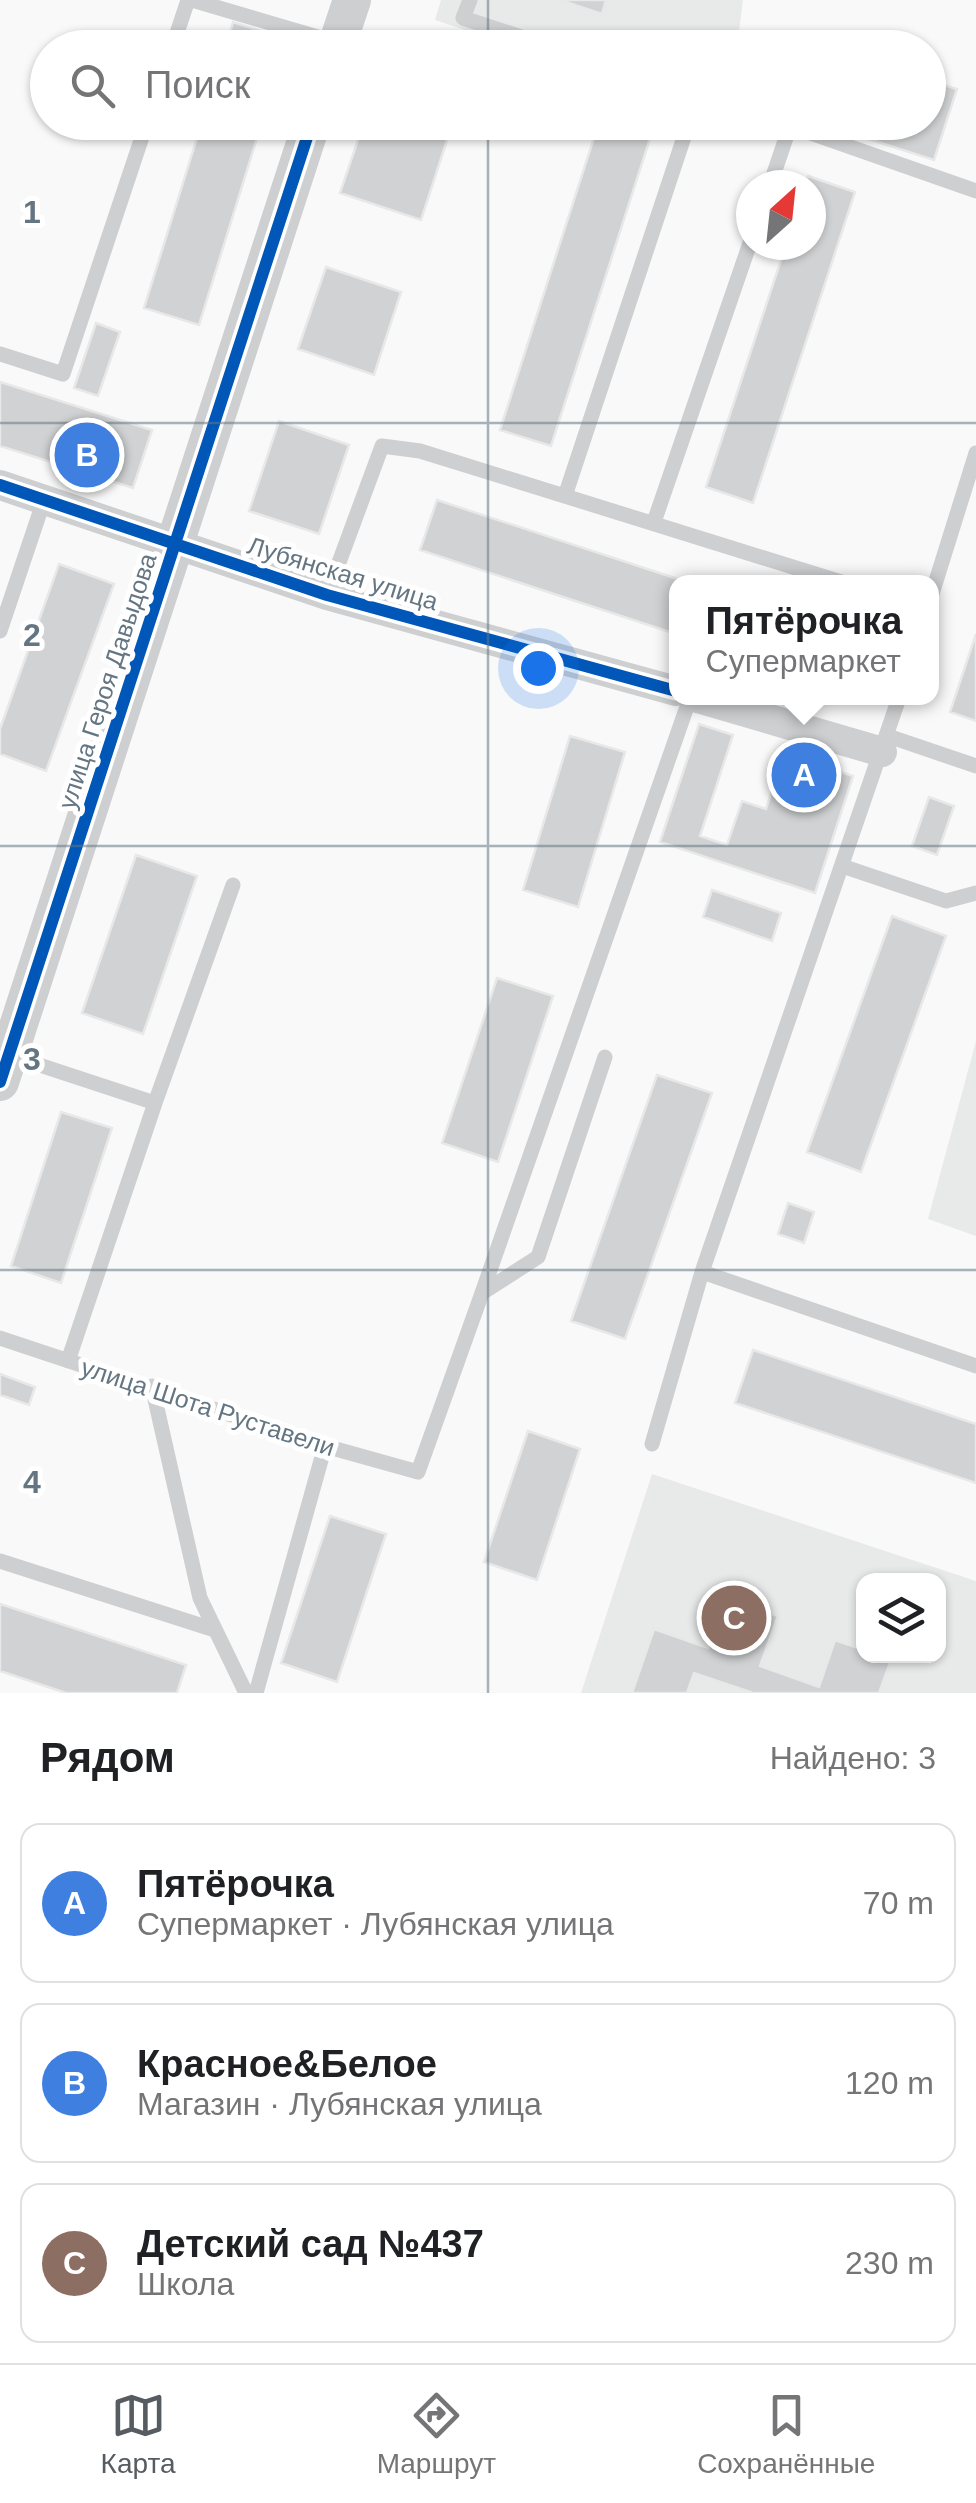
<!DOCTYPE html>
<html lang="ru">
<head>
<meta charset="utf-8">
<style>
  :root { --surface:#fff; --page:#f6f6f6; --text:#202124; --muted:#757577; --line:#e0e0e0; --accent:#565c61 }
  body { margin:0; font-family:Arial,sans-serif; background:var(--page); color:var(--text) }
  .controls { position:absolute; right:30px; bottom:30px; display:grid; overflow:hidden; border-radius:20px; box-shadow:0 2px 8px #0004 }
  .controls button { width:90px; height:90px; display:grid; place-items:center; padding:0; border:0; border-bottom:2px solid var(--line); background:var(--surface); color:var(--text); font:50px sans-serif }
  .compass { position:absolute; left:736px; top:170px; width:90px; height:90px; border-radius:50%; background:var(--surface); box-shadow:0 2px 8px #0004; rotate:27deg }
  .you { position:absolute; left:538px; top:668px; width:35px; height:35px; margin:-25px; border:8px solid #fff; border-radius:50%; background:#1a73e8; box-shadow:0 0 0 15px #1a73e833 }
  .badge { display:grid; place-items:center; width:65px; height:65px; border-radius:50%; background:var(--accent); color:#fff; font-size:32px; font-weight:700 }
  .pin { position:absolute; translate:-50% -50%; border:5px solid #fff; box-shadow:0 2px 10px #0006 }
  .popup { position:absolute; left:669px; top:575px; width:270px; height:130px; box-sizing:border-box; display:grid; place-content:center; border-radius:20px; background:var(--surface); filter:drop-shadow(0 2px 8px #0005); font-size:32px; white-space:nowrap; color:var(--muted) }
  .popup b { font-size:38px; color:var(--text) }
  .popup::after { content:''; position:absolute; left:50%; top:100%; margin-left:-20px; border:20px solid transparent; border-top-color:var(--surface) }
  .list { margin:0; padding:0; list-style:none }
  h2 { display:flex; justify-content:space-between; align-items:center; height:130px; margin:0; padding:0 40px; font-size:42px }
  h2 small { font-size:32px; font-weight:400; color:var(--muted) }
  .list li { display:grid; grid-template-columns:65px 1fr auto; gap:30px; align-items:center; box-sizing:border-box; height:160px; margin:0 20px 20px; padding:0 20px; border:2px solid var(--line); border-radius:20px }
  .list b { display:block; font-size:38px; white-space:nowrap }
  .list p { margin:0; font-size:32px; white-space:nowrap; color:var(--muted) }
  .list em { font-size:32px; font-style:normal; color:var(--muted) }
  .icon { flex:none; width:55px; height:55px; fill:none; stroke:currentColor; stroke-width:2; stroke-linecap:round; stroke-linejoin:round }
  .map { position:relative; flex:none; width:976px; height:1693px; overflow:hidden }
  .search { position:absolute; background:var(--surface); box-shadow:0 2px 8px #0004; left:30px; right:30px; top:30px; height:110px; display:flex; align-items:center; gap:25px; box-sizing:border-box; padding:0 35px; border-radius:55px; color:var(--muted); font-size:38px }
  .sheet { height:670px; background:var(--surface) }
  nav { display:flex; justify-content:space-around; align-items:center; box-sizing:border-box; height:140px; border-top:2px solid var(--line); background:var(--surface); font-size:28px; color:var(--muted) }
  nav a { display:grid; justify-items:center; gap:5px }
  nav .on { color:var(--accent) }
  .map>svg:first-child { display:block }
</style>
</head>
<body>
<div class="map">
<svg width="976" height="1693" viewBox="0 0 976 1693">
  <rect width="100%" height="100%" fill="#f9f9f9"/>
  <path fill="#e8e9e9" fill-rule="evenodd" d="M 441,0 L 743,0 L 737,47 L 518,47 L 435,20 Z
    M 976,1041 L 976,1236 L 928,1219 Z
    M 652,1474 L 976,1581 L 976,1693 L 581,1693 ZM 864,1580 L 938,1580 L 938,1656 L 864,1656 Z"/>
  <path fill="#d0d2d3" stroke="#e8e8e8" stroke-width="2.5" d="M 560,0 L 606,0 L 602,14 Z
    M 233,22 L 288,40 L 286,48 L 226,48 Z
    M 928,80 L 957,89 L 934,160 L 865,138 L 870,122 L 928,122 Z
    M 202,122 L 262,122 L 199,325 L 144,308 Z
    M 364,122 L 434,122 L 451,128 L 421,220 L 340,193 Z
    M 599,122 L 655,123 L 551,446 L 500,430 Z
    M 808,176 L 855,192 L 753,503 L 706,487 L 786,245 L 811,245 L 811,185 L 805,185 Z
    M 326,267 L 401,292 L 374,375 L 298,349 Z
    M 96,323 L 120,332 L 98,396 L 74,388 Z
    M 0,382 L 152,430 L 133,488 L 0,446 Z
    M 279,421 L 349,445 L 319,534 L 249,511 Z
    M 437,500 L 687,582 L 676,582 L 676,634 L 420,550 Z
    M 59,564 L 114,584 L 46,771 L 0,754 L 0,729 Z
    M 976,634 L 976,721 L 950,712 Z
    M 699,724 L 733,735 L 700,836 L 727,845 L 742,801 L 766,809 L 784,754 L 853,776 L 815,893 L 660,842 Z
    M 570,736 L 625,752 L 578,907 L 523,890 Z
    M 929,797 L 954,806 L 937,855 L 912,846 Z
    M 136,855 L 197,876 L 143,1034 L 82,1013 Z
    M 712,890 L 781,913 L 772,941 L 703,917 Z
    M 892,916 L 946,936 L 861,1172 L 807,1152 Z
    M 497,978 L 553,996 L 498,1162 L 442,1143 Z
    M 657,1075 L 712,1093 L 625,1339 L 571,1321 Z
    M 61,1112 L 112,1128 L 61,1283 L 11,1266 Z
    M 788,1203 L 814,1212 L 804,1243 L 778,1234 Z
    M 753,1350 L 976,1424 L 976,1483 L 735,1403 Z
    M 0,1374 L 35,1387 L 29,1405 L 0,1395 Z
    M 528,1431 L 580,1449 L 537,1580 L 484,1562 Z
    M 330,1516 L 386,1534 L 337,1682 L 281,1663 Z
    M 725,1598 L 778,1616 L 760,1666 L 819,1687 L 835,1640 L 864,1650 L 864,1656 L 891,1660 L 879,1693 L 753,1693 L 694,1673 L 687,1693 L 632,1693 L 654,1629 L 708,1648 Z
    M 0,1604 L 186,1665 L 177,1693 L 66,1693 L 0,1671 Z"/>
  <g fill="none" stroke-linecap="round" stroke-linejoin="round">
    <path stroke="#cecfd0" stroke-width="15" d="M 192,0 L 338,43
      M 470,0 L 463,18 L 555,48
      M 172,48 L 188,0
      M 779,122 L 976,191
      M 770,185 L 790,126
      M 0,354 L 63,374 L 147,122
      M 565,496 L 689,122
      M 654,522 L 751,240
      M 932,594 L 976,453
      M 327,595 L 382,446 L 420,451 L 841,582
      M 0,631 L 44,500
      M 888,736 L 976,766
      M 842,866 L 946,901 L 976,893
      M 9,1055 L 155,1103 L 233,885
      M 702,1272 L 976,1366
      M 482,1293 L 690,698
      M 0,1338 L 325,1446 L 418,1472 L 482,1293 L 538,1257 L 605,1057
      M 68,1361 L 155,1103
      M 152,1386 L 200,1598 L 246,1693
      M 652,1444 L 702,1272 L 899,698
      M 0,1561 L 215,1630
      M 256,1693 L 325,1446"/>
    <path stroke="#cecfd0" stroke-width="30" d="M 0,485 L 327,595 L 676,691
      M 698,698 L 882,752"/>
    <path stroke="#cecfd0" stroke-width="38" d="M 336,48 L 352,0
      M 0,1082 L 312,122"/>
    <defs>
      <path id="cycleway" d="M 0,485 L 327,595 L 676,691
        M 0,1082 L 312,122"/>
    </defs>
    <use href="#cycleway" stroke="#fff" stroke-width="19"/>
    <use href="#cycleway" stroke="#0057b8" stroke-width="12"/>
  </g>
  <path fill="none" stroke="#657683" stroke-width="2.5" stroke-opacity="0.55" d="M 488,0 L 488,48M 488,122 L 488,1693M 0,423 L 976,423M 0,846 L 976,846M 0,1270 L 976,1270"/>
  <g text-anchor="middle" stroke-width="10" stroke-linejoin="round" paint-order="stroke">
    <g font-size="25" fill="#657683" stroke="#fff">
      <text transform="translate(343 573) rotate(17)" y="9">Лубянская улица</text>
      <text transform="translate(107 681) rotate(-72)" y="9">улица Героя Давыдова</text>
      <text transform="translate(208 1407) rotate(18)" y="9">улица Шота Руставели</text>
    </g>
  </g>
  <g font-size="32" text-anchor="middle" font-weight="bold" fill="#657683" stroke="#fff" stroke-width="10" stroke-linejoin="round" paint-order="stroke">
    <text x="32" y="223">1</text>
    <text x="32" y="646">2</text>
    <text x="32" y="1070">3</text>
    <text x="32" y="1493">4</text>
  </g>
</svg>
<div class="controls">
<button><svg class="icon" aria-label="layers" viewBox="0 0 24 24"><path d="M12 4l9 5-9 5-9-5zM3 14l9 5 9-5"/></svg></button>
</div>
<svg class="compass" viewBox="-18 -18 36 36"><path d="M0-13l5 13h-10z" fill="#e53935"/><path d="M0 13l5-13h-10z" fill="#757577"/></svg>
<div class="you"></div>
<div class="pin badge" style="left:804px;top:775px;background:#3f7fe0">A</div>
<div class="popup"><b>Пятёрочка</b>Супермаркет</div>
<div class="pin badge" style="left:87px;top:455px;background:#3f7fe0">B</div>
<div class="pin badge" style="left:734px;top:1618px;background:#8d6e63">C</div>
<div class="search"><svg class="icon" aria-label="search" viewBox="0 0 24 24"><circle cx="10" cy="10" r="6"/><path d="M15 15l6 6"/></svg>Поиск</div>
</div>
<section class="sheet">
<h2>Рядом<small>Найдено: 3</small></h2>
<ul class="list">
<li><span class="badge" style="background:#3f7fe0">A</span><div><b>Пятёрочка</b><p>Супермаркет · Лубянская улица</p></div><em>70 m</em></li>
<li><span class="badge" style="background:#3f7fe0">B</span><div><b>Красное&amp;Белое</b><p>Магазин · Лубянская улица</p></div><em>120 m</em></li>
<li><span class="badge" style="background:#8d6e63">C</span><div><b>Детский сад №437</b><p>Школа</p></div><em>230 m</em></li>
</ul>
</section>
<nav>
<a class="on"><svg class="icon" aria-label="map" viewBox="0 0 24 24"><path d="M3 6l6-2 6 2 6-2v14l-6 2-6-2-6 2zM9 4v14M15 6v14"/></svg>Карта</a>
<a><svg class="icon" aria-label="directions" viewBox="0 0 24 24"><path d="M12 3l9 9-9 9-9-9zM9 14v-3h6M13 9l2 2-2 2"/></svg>Маршрут</a>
<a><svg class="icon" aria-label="saved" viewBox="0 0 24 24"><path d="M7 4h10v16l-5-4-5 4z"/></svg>Сохранённые</a>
</nav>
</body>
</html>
